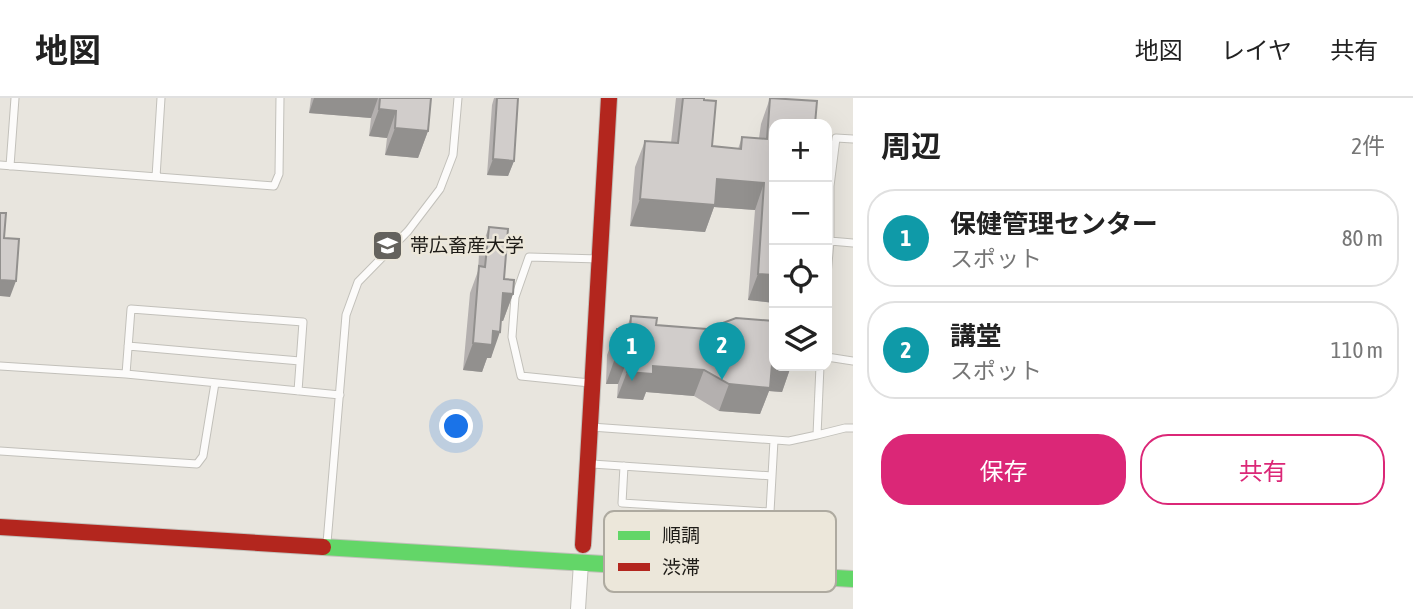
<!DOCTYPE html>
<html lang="ja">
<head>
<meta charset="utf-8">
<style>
  :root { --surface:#fff; --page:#f6f6f6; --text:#222; --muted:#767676; --line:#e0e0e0; --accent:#db2777 }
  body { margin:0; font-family:"Asap Condensed","Noto Sans JP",sans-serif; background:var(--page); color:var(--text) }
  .controls { position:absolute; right:21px; top:21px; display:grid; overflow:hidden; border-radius:14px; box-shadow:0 7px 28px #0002 }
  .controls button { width:63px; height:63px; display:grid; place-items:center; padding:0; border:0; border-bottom:2px solid var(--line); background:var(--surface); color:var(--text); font:35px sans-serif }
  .you { position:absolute; left:457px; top:329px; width:24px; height:24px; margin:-18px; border:5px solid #fff; border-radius:50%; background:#1a73e8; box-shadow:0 0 0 10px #1a73e833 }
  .badge { display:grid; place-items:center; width:46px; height:46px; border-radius:50%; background:var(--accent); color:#fff; font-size:23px; font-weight:700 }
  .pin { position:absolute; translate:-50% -58px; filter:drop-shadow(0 2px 4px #0008) }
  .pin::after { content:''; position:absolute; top:37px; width:24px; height:21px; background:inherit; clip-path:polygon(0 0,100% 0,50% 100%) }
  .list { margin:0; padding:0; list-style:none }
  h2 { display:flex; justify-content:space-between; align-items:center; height:91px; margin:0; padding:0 28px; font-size:30px }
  h2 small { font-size:23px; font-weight:400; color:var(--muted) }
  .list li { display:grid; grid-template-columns:46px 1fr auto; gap:21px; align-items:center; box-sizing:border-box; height:98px; margin:0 14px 14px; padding:0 14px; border:2px solid var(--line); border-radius:28px }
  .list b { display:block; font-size:26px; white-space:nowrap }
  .list p { margin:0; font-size:23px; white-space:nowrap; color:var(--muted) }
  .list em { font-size:23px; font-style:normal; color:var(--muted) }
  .actions { display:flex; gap:14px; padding:21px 28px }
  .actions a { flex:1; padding:16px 0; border:2px solid var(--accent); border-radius:28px; text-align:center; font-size:24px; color:var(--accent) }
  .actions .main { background:var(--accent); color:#fff }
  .icon { flex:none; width:38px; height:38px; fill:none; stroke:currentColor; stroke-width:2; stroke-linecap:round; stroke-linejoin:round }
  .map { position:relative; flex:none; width:853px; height:511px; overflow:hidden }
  header { display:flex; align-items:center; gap:42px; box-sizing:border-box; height:98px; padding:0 35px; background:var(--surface); border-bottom:2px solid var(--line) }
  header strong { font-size:33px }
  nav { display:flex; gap:38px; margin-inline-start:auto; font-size:24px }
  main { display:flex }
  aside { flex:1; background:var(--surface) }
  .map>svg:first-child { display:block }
</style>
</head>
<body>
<header>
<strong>地図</strong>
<nav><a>地図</a><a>レイヤ</a><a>共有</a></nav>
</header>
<main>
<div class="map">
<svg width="853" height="511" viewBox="0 0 853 511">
  <rect width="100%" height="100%" fill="#e8e5de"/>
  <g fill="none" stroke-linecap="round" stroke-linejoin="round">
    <defs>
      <path id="lane" d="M 0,67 L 274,88 L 279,76 L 280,0
        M 10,68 L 15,0
        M 156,79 L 161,0
        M 830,143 L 830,88 L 836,40 L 853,41
        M 827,177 L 830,143 L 853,145
        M 128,248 L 300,263
        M 827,259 L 853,263
        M 0,268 L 126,276 L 340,297
        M 126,276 L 131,211 L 303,224 L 298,293
        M 590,285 L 521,278 L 512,239 L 515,199 L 529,159 L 599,161
        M 591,329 L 789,343 L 817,337 L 820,268
        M 817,337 L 845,330 L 853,330
        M 0,353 L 197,366 L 203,358 L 215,285
        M 592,366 L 772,378 L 774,342
        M 624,368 L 622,405 L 770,414 L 772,378
        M 327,445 L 346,217 L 358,184 L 408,133 L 440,91 L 453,57 L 458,0"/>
      <path id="street" d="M 578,511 L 581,465"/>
      <path id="fast" d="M 323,449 L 853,481"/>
      <path id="jam" d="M 0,429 L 323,449
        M 583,447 L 609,0"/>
    </defs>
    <use href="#lane" stroke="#c2c0ba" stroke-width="9"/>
    <use href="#street" stroke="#c2c0ba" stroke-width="16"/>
    <use href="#fast" stroke="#c2c0ba" stroke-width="18"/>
    <use href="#jam" stroke="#c2c0ba" stroke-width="18"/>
    <use href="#lane" stroke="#fcfbfa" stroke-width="7"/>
    <use href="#street" stroke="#fcfbfa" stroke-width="14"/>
    <use href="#fast" stroke="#63d668" stroke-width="16"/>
    <use href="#jam" stroke="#b3261e" stroke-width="16"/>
  </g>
  <path fill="#b4b0af" d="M 311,0 L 431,0 L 428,33 L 418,60 L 385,57 L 387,40 L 369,38 L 371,20 L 309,15 Z
    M 494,0 L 518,0 L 514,63 L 508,78 L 487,77 L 492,7 Z
    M 676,0 L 704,0 L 712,48 L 738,51 L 742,39 L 759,40 L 761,26 L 770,0 L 774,26 L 774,205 L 748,202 L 755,112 L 714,109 L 705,134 L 630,128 L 635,69 L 645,43 L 671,45 Z
    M 489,129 L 504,181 L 513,196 L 503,223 L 501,223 L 491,260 L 487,260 L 482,274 L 463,272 L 470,195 L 478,173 L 479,156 Z
    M 631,218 L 656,227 L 773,245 L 791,268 L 782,294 L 769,293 L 760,316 L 719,313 L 694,298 L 646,294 L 643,302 L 617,300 L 618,286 L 606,286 L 607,257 L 617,231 L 626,232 Z"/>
  <path fill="#92908e" d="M 314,0 L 378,0 L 371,20 L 309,15 Z
    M 379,11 L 396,13 L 387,40 L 369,38 Z
    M 395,30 L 428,33 L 418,60 L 385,57 Z
    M 493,61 L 514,63 L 508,78 L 487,77 Z
    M 717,81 L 764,85 L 755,112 L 714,109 L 705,134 L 630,128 L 640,101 Z
    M 758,176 L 774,177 L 774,205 L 748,202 Z
    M 0,182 L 16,183 L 10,199 L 0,198 Z
    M 503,195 L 513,196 L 503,223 L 494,222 Z
    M 493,233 L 500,234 L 491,260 L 487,260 L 482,274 L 463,272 L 473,245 Z
    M 615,260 L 628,260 L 618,286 L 606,286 Z
    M 772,266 L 774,266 L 774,268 L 791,268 L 782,294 L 769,293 L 760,316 L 719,313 L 729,286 Z
    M 653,268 L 704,272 L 694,298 L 646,294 L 643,302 L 617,300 L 627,274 Z"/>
  <path fill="#d1cdcb" stroke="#92908e" stroke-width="2" d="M 380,0 L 431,0 L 428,33 L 395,30 L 396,13 L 379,11 Z
    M 497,0 L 518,0 L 514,63 L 493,61 Z
    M 683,0 L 704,0 L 704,2 L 716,3 L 712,48 L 741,51 L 742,39 L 767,41 L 770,0 L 817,3 L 815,26 L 774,26 L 774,177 L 758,176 L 764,85 L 717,81 L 715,107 L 640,101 L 645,43 L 678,45 Z
    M 0,115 L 6,115 L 4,140 L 19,141 L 16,183 L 0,182 Z
    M 489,129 L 508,131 L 504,181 L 514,182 L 513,196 L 503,195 L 500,234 L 493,233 L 492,247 L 473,245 L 479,168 L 485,169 Z
    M 631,218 L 657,220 L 656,227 L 707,231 L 736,220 L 774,223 L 773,245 L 774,245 L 774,266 L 772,266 L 770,290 L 729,286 L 704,272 L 653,268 L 653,276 L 627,274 L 628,260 L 615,260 L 617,231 L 630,232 Z"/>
  <defs>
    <symbol id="university-square" viewBox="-11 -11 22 22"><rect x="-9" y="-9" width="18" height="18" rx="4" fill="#64625d" stroke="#ece7da"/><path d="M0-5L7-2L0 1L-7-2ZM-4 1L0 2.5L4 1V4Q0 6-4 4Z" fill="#fff"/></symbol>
  </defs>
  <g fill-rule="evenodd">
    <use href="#university-square" x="370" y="130" width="35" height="35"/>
  </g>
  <g text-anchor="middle" stroke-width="5" stroke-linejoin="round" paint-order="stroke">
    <g font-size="19" fill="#1d1b17" stroke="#ece7da" text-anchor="start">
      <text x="410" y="154">帯広畜産大学</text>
    </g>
  </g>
  <rect x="604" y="413" width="232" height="81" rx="10" fill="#ece7da" stroke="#aeaaa0" stroke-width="2"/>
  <rect x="618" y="433" width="32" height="9" fill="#63d668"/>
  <rect x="618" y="465" width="32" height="8" fill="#b3261e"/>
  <g font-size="19" fill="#1d1b17">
    <text x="662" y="444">順調</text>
    <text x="662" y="476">渋滞</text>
  </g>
</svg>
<div class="controls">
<button>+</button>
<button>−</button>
<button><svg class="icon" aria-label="locate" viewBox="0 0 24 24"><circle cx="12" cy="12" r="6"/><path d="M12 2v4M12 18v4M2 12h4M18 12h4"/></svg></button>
<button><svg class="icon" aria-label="layers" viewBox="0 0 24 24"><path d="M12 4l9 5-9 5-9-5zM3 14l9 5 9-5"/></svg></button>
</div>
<div class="you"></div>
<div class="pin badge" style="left:632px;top:283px;background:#0f9aa8">1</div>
<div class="pin badge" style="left:722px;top:282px;background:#0f9aa8">2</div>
</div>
<aside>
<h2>周辺<small>2件</small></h2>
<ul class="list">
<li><span class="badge" style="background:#0f9aa8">1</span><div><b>保健管理センター</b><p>スポット</p></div><em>80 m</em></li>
<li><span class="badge" style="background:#0f9aa8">2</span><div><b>講堂</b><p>スポット</p></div><em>110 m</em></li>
</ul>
<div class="actions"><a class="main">保存</a><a>共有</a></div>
</aside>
</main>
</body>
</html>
